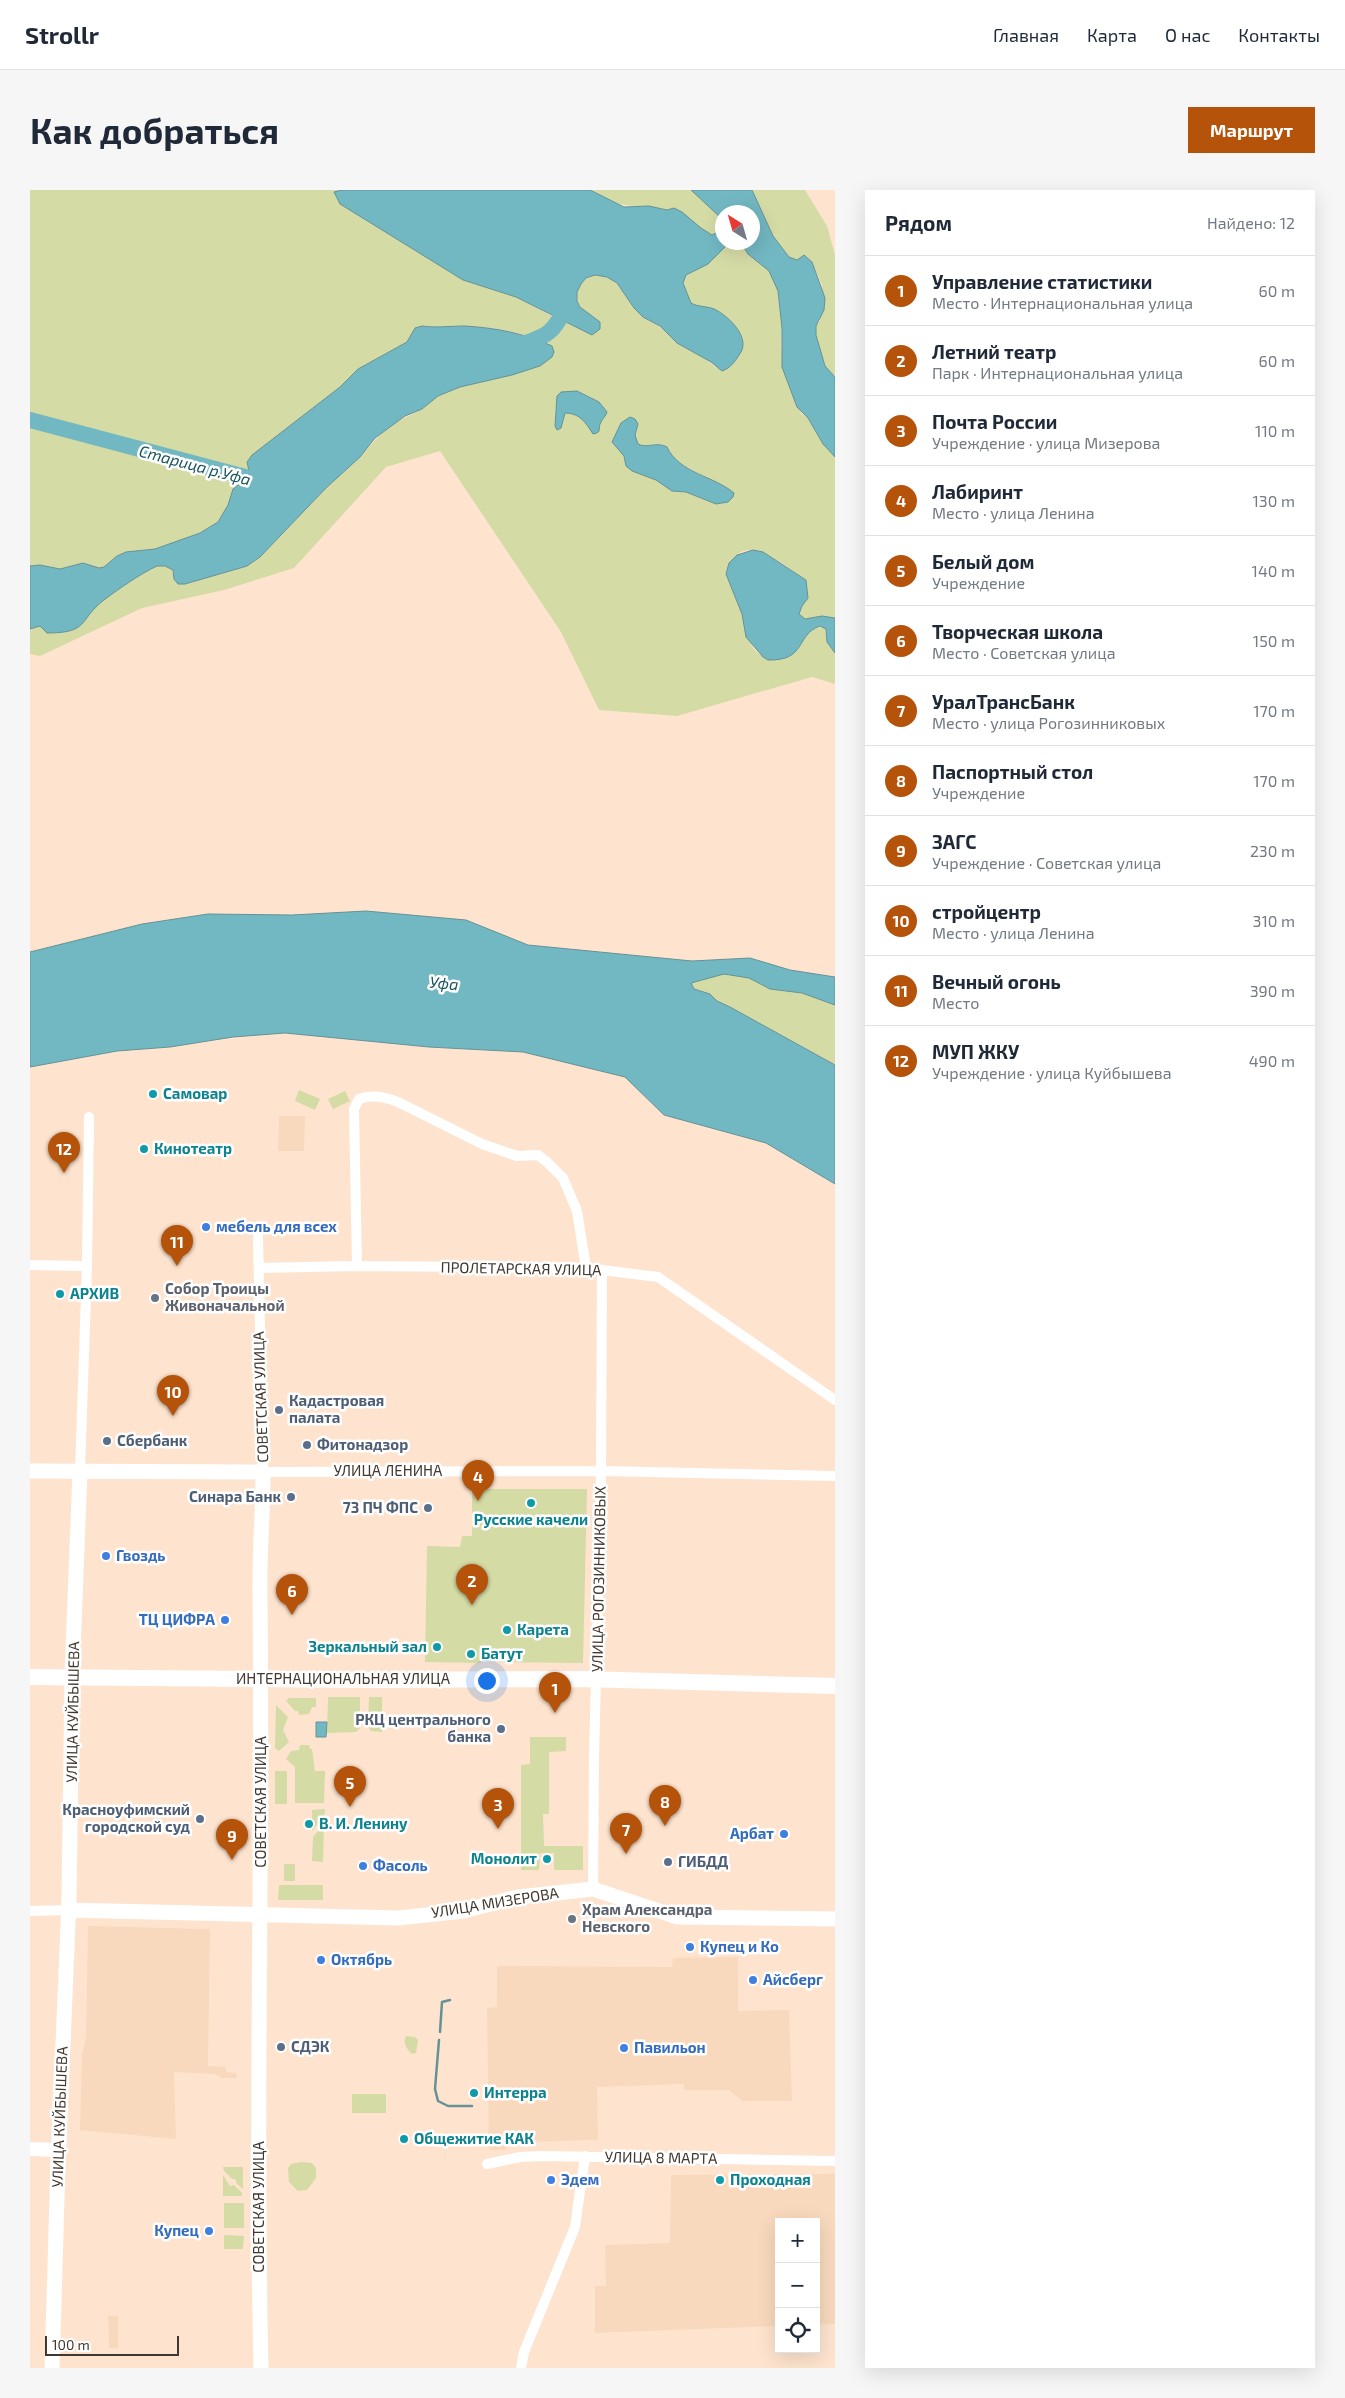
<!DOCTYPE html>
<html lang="ru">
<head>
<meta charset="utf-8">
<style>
  :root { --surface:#fff; --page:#f6f6f7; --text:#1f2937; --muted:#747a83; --line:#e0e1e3; --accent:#b45309 }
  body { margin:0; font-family:"Exo 2",sans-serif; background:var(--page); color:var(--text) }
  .controls { position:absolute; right:15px; bottom:15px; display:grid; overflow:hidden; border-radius:0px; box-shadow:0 5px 20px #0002 }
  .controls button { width:45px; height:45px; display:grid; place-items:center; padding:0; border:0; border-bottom:1px solid var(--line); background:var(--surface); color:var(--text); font:25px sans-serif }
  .compass { position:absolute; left:685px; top:15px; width:45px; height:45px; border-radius:50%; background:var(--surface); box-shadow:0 5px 20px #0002; rotate:323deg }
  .scale { position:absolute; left:15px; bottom:12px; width:134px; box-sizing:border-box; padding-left:5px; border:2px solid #42382f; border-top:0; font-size:14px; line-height:18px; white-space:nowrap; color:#42382f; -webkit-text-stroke:4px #fff; paint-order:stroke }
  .you { position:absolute; left:456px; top:1490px; width:18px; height:18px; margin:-12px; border:4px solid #fff; border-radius:50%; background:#1a73e8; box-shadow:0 0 0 8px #1a73e833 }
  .badge { display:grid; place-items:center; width:32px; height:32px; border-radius:50%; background:var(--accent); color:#fff; font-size:16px; font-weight:700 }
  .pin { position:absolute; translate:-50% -41px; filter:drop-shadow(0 1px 2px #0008) }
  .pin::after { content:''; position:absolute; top:26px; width:18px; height:15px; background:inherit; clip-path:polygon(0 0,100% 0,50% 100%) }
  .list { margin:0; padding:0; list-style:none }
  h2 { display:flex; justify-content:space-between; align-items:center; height:65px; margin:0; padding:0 20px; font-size:21px }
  h2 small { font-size:16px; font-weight:400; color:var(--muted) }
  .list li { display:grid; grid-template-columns:32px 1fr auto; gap:15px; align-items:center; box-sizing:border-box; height:70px; padding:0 20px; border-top:1px solid var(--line) }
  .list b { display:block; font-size:19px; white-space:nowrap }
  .list p { margin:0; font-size:16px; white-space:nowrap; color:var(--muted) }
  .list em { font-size:16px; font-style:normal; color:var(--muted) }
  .icon { flex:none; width:28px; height:28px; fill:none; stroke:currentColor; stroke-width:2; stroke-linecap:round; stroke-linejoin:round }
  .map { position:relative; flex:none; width:805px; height:2178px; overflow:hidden; border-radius:0px }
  header { display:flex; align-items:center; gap:30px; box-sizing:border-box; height:70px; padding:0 25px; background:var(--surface); border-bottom:1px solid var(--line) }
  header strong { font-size:24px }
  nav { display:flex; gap:28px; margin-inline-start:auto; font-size:18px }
  .intro { display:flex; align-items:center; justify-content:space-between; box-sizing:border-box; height:120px; padding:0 30px }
  h1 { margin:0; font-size:35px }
  .button { padding:12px 22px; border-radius:0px; background:var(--accent); color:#fff; font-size:18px; font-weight:700 }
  main { display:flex; gap:30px; padding:0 30px }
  aside { flex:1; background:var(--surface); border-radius:0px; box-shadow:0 5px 20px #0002 }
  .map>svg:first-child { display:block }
</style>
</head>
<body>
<header>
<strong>Strollr</strong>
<nav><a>Главная</a><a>Карта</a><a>О нас</a><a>Контакты</a></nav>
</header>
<div class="intro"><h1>Как добраться</h1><a class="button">Маршрут</a></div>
<main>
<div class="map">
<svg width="805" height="2178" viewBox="0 0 805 2178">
  <rect width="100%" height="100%" fill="#fee4ce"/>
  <path fill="#f8d9bd" d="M 249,926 L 275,926 L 274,961 L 248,961 Z
    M 58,1736 L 180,1739 L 178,1876 L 196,1877 L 196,1882 L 206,1883 L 207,1888 L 192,1888 L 185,1884 L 144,1882 L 146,1949 L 50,1940 L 52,1865 L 56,1848 Z
    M 708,1767 L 708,1821 L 759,1820 L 762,1911 L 712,1911 L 699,1900 L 654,1900 L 654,1894 L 567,1897 L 568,1950 L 496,1952 L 496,1956 L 478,1955 L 475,1960 L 459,1960 L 457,1818 L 467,1817 L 467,1776 L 642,1777 L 643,1768 Z
    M 805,1984 L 805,2134 L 786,2135 L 786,2032 L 749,2032 L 749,2136 L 565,2143 L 565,2096 L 576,2096 L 575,2055 L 640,2053 L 641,1985 Z
    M 78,2126 L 88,2126 L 88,2158 L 79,2158 Z"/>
  <path fill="#d4dba5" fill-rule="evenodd" d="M 0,0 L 312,0 L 307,1 L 310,14 L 434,90 L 486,107 L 529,130 L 551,138 L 556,122 C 536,107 553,79 576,87 C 592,93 595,109 606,120 C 613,128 623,131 631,138 C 637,143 642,149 648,153 C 661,162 676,167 686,178 L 682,118 L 667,117 L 661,113 L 653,93 L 656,85 L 664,79 L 678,74 L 697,55 L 713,56 L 718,64 L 739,81 L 748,101 L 752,138 L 751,158 L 771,223 L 778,228 L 793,254 L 805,267 L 805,428 L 780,430 L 771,427 L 769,423 L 777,404 L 776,390 C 762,381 725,351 709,363 C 703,368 700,377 697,384 C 701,397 708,410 712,424 C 718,446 719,469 749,470 L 785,438 L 793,437 L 796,439 L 797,452 L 805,463 L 805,494 L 782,487 L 647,526 L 569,520 L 531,442 L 410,261 L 356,277 L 264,378 L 194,400 L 112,418 L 10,466 L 0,464 L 0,439 L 10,436 L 17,443 C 60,443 48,430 74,410 C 90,398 110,384 127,376 L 135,376 L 143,380 L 144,389 L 148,394 L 155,394 L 217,376 L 230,367 L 296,298 L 330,267 L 357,237 L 392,219 L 408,206 L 430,197 L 482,185 L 522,156 L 489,143 L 459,138 L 392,136 L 377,152 L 328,179 L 310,197 L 222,265 L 217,272 L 219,281 L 212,292 L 203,299 L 198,315 L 188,332 L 170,343 L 125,359 L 96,362 L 87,366 L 74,377 L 69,378 L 53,373 L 30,379 L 10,375 L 0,376 ZM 547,201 L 569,212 L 577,222 L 569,235 L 561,241 C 557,229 546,223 535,223 L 533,228 L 525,231 L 527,206 ZM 591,233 L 607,240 L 605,245 L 608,254 L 613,256 L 632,254 L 637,257 L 645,270 L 679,289 L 678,311 L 656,302 L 642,301 L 626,290 L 602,280 L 596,276 L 594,266 L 582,252 Z
    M 560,0 L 661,0 L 692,29 L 692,40 L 682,45 C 666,36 657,26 638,20 C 615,13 579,21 560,0 Z
    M 722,0 L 775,0 L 797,36 L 805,65 L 805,187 L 795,176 L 786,145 L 786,136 L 790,131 L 792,95 L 782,72 L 774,65 L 767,70 L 759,67 L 743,46 Z
    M 694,784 L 719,788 L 740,799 L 772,803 L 805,815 L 805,875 L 700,817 L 687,811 L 680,804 L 663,799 L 661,792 Z
    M 269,900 L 290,909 L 285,920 L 265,911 Z
    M 315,901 L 320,911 L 303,919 L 298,909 Z
    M 442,1299 L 557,1299 L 553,1473 L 465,1472 L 464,1468 L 451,1468 L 451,1473 L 395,1472 L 397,1356 L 430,1357 L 432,1346 L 442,1346 Z
    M 298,1507 L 330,1507 L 330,1538 L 326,1542 L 297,1543 Z
    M 339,1507 L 352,1507 L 352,1542 L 341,1541 L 338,1537 Z
    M 259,1508 L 286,1508 L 286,1517 L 282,1517 L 279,1524 L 269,1525 L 268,1521 L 265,1521 L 256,1511 Z
    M 246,1515 L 258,1527 L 253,1540 L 259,1552 L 249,1561 L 245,1558 Z
    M 500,1547 L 536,1547 L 536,1561 L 519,1562 L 519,1624 L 513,1624 L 514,1656 L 553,1656 L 553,1680 L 524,1680 L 524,1663 L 510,1663 L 509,1680 L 491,1680 L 491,1575 L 500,1574 Z
    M 270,1555 L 279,1555 L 280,1559 L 282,1559 L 285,1581 L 295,1581 L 294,1613 L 265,1613 L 265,1577 L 256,1569 L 261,1561 L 269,1560 Z
    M 245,1581 L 257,1581 L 257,1614 L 245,1614 Z
    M 295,1619 L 294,1627 L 282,1641 L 282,1620 Z
    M 294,1634 L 293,1672 L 282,1671 L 283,1647 Z
    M 254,1674 L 265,1674 L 265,1691 L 254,1691 Z
    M 249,1695 L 293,1695 L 293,1710 L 248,1710 Z
    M 376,1846 L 385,1847 L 388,1850 L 386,1863 L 382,1864 C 377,1860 372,1852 376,1846 Z
    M 322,1904 L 356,1904 L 356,1923 L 322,1923 Z
    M 271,1972 L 282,1973 L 286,1978 L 286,1988 L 277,2000 L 268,2001 L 259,1992 L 258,1978 L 261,1974 Z
    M 193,1977 L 213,1977 L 213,1999 L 206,1993 L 206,1990 L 201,1988 L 194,1981 Z
    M 193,1985 L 200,1996 L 204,1995 L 212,2003 L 212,2006 L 193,2006 Z
    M 194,2013 L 214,2013 L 214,2038 L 194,2038 Z
    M 194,2045 L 214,2046 L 213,2059 L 194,2059 Z"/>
  <path fill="#72b8c3" stroke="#649297" d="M 312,0 L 560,0 L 594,17 L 619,16 L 637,20 L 644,18 L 652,22 L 671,38 L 682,45 L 692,40 L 692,52 L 722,52 L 722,22 L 692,22 L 692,29 L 661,0 L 722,0 L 743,46 L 759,67 L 767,70 L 774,65 L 782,72 L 795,108 L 794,120 L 786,136 L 786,145 L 795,176 L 805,187 L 805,267 L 793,254 L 778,228 L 767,217 L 752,177 L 752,138 L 748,101 L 739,81 L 718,64 L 713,56 L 697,55 L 678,74 L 656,85 L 653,93 L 661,113 C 668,117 676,116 684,119 C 697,125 720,146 711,162 C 706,170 701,178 692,181 L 681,172 L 647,153 L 630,136 L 613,127 L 604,118 L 587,93 L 577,87 L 565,85 L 556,88 L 551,94 L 547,102 L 547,111 L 550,117 L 570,132 L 570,139 L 562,145 L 486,107 L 433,90 L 310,14 L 304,2 Z
    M 392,136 C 406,138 421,136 435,136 C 466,138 494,143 522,156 L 524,162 L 522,167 L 510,176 L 482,185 L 430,197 L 408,206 L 392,219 L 375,226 L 345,248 L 330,267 L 296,298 L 230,367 L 217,376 L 155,394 L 148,394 L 144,389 L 143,380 L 135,376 L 127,376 C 110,384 90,398 74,410 C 48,430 60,443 17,443 L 10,436 L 0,439 L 0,376 L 10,375 L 30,379 L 53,373 L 69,378 L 74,377 L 87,366 L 96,362 L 125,359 L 170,343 L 188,332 L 198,315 L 203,299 L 212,292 L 219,281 L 217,272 L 222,265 L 310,197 L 328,179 L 377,152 L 385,138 Z
    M 547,201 L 569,212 L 577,222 C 576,226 572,229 571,232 C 567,239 573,242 563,244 C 556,233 550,223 535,223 L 531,238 L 527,240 L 525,236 L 527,206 L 531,202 Z
    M 600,227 L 605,229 L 608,234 L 605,245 L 608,254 C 617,259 627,251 637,257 C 649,283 684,286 704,303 L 703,307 L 698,312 L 686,314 L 656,302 L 642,301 L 626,290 L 602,281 L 596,276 L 594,266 L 582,252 L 591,233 Z
    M 723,360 L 733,362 L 776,390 L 778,408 L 772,416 L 769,424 L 775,429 L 792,426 L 805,428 L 805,463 L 797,452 L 796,439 L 790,436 C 765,445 777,471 738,470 L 733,467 L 716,447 L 712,424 L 696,384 L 699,373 L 707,365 Z
    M 336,721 L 436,730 L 498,755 L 662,771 L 720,768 L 760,780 L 805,787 L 805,815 L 772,803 L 740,799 L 719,788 L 694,784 L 661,793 L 664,799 L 680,804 L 687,811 L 700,817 L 805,875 L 805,994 L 736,953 L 634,925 L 595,887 L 493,862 L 399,857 L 255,843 L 203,847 L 140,857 L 87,861 L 0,877 L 0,762 L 112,734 L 178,724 L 262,725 Z
    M 286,1532 L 297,1532 L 296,1547 L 286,1547 Z"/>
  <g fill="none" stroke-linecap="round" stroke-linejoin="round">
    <path stroke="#649297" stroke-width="2.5" d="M 410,1842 L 412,1812 L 420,1810
      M 409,1850 L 405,1899 L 408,1911 L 418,1916 L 442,1916"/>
    <path stroke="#72b8c3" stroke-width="16" d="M 486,156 C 516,147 526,143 537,112
      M 0,230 L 234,292"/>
    <path stroke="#fff" stroke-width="10" d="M 228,1046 L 233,1282 L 571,1281 L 805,1286
      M 0,1075 L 57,1076
      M 327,1076 L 324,919 L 329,909 C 342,904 355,907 368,912 L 452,954 L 487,966 L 508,965 L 517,972 L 533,988 L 547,1021 L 556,1078
      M 229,1078 L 327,1076 L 556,1078 L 628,1087 L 805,1210
      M 50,1281 L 57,1076 L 59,927
      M 563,1699 L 564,1568 L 571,1281 L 572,1080
      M 0,1721 L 38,1720
      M 457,1974 L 490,1967 L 511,1966 L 805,1971
      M 491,2178 L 494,2162 L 545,2037 L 555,1966"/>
    <path stroke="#fff" stroke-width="14" d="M 0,1959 L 29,1960"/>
    <path stroke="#fff" stroke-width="15" d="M 0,1281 L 233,1282 C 233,1324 229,1366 230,1408 C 233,1665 225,1921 231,2178
      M 38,1720 L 369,1728 L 433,1721 L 488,1707 L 563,1699 L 647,1727 L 805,1729
      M 22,2178 L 28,1974 L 39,1710 L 42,1487 L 50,1281"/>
    <path stroke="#fff" stroke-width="16" d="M 0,1487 L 344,1490 L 553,1489 L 805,1496"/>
  </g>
  <g fill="#0f9aa8" stroke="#fff" stroke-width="2">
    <circle cx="123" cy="904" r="5"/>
    <circle cx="114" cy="959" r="5"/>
    <circle cx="30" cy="1104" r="5"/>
    <circle cx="501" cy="1313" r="5"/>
    <circle cx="477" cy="1440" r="5"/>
    <circle cx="407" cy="1457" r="5"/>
    <circle cx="441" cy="1464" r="5"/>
    <circle cx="279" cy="1634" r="5"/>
    <circle cx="517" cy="1669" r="5"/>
    <circle cx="444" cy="1903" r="5"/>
    <circle cx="374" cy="1949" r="5"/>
    <circle cx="690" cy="1990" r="5"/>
  </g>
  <g fill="#3f7fe0" stroke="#fff" stroke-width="2">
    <circle cx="176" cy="1037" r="5"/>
    <circle cx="76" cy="1366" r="5"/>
    <circle cx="195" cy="1430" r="5"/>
    <circle cx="754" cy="1644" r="5"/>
    <circle cx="333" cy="1676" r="5"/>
    <circle cx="660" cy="1757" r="5"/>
    <circle cx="291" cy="1770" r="5"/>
    <circle cx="723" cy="1790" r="5"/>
    <circle cx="594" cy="1858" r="5"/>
    <circle cx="521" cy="1990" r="5"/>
    <circle cx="179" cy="2041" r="5"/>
  </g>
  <g fill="#6b7280" stroke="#fff" stroke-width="2">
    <circle cx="125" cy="1108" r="5"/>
    <circle cx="542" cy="1729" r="5"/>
  </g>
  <g fill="#5c6f8a" stroke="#fff" stroke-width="2">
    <circle cx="249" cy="1220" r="5"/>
    <circle cx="77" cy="1251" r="5"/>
    <circle cx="277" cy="1255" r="5"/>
    <circle cx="261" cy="1307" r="5"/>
    <circle cx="398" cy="1318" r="5"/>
    <circle cx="471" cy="1539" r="5"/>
    <circle cx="170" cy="1629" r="5"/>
    <circle cx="638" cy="1672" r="5"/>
    <circle cx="251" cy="1857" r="5"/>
  </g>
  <g text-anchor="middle" stroke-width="5" stroke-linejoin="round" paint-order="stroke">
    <g font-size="15" font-weight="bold" fill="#0d838f" stroke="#fff" text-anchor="start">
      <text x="133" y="909">Самовар</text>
      <text x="124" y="964">Кинотеатр</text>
      <text x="40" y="1109">АРХИВ</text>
      <text x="501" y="1335" text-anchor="middle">Русские качели</text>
      <text x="487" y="1445">Карета</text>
      <text x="397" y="1462" text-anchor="end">Зеркальный зал</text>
      <text x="451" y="1469">Батут</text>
      <text x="289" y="1639">В. И. Ленину</text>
      <text x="507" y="1674" text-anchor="end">Монолит</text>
      <text x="454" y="1908">Интерра</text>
      <text x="384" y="1954">Общежитие КАК</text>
      <text x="700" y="1995">Проходная</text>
    </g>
    <g font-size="15" font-weight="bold" fill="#366cbe" stroke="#fff" text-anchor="start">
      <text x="186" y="1042">мебель для всех</text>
      <text x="86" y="1371">Гвоздь</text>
      <text x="185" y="1435" text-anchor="end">ТЦ ЦИФРА</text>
      <text x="744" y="1649" text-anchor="end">Арбат</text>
      <text x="343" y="1681">Фасоль</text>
      <text x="670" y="1762">Купец и Ко</text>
      <text x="301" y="1775">Октябрь</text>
      <text x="733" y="1795">Айсберг</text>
      <text x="604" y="1863">Павильон</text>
      <text x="531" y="1995">Эдем</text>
      <text x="169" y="2046" text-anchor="end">Купец</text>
    </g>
    <g font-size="15" fill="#42382f" stroke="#fff">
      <text transform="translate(491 1079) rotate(1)" y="5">ПРОЛЕТАРСКАЯ УЛИЦА</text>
      <text transform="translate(231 1207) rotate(-92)" y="5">СОВЕТСКАЯ УЛИЦА</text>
      <text x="358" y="1286">УЛИЦА ЛЕНИНА</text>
      <text transform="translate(569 1389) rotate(-89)" y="5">УЛИЦА РОГОЗИННИКОВЫХ</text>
      <text x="313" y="1494">ИНТЕРНАЦИОНАЛЬНАЯ УЛИЦА</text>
      <text transform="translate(43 1522) rotate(-89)" y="5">УЛИЦА КУЙБЫШЕВА</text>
      <text transform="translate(231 1612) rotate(-90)" y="5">СОВЕТСКАЯ УЛИЦА</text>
      <text transform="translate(465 1713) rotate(-9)" y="5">УЛИЦА МИЗЕРОВА</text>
      <text transform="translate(30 1927) rotate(-88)" y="5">УЛИЦА КУЙБЫШЕВА</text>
      <text transform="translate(631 1968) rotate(1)" y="5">УЛИЦА 8 МАРТА</text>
      <text transform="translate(229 2017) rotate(-90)" y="5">СОВЕТСКАЯ УЛИЦА</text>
    </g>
    <g font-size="15" font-weight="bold" fill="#5b616d" stroke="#fff" text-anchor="start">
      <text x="135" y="1104">Собор Троицы<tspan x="135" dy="17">Живоначальной</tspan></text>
      <text x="552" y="1725">Храм Александра<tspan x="552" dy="17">Невского</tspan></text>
    </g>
    <g font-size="15" font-weight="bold" fill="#4e5e75" stroke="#fff" text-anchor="start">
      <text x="259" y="1216">Кадастровая<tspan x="259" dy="17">палата</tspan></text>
      <text x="87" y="1256">Сбербанк</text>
      <text x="287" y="1260">Фитонадзор</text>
      <text x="251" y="1312" text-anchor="end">Синара Банк</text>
      <text x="388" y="1323" text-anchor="end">73 ПЧ ФПС</text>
      <text x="461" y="1535" text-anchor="end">РКЦ центрального<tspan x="461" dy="17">банка</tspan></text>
      <text x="160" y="1625" text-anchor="end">Красноуфимский<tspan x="160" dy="17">городской суд</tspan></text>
      <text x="648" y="1677">ГИБДД</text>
      <text x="261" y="1862">СДЭК</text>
    </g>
    <g font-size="16" font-style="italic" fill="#17545d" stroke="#fff">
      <text transform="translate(165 275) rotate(15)" y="6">Старица р.Уфа</text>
      <text transform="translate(414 793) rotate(6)" y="6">Уфа</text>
    </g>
  </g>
</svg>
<div class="controls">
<button>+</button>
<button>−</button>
<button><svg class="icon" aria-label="locate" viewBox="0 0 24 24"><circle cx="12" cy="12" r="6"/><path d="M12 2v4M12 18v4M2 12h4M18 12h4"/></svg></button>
</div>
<svg class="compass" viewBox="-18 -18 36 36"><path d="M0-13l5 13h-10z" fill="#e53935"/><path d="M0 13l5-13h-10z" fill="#747a83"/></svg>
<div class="scale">100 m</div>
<div class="you"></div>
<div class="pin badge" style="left:525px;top:1523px">1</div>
<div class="pin badge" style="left:442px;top:1415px">2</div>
<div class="pin badge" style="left:468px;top:1639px">3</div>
<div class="pin badge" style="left:448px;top:1311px">4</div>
<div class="pin badge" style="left:320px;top:1617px">5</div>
<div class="pin badge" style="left:262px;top:1425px">6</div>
<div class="pin badge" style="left:596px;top:1664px">7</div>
<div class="pin badge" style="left:635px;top:1636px">8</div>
<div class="pin badge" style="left:202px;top:1670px">9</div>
<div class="pin badge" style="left:143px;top:1226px">10</div>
<div class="pin badge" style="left:147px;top:1076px">11</div>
<div class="pin badge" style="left:34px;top:983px">12</div>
</div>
<aside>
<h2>Рядом<small>Найдено: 12</small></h2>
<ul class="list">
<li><span class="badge">1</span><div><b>Управление статистики</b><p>Место · Интернациональная улица</p></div><em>60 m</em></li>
<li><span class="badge">2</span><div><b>Летний театр</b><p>Парк · Интернациональная улица</p></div><em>60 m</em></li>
<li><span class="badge">3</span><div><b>Почта России</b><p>Учреждение · улица Мизерова</p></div><em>110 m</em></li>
<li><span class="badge">4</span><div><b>Лабиринт</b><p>Место · улица Ленина</p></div><em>130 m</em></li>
<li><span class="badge">5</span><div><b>Белый дом</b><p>Учреждение</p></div><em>140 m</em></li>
<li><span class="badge">6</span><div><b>Творческая школа</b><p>Место · Советская улица</p></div><em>150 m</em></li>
<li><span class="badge">7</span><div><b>УралТрансБанк</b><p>Место · улица Рогозинниковых</p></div><em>170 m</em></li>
<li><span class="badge">8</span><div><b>Паспортный стол</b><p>Учреждение</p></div><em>170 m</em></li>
<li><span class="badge">9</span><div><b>ЗАГС</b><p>Учреждение · Советская улица</p></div><em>230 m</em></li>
<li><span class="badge">10</span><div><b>стройцентр</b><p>Место · улица Ленина</p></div><em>310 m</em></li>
<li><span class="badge">11</span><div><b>Вечный огонь</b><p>Место</p></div><em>390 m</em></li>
<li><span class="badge">12</span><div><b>МУП ЖКУ</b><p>Учреждение · улица Куйбышева</p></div><em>490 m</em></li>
</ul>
</aside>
</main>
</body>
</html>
